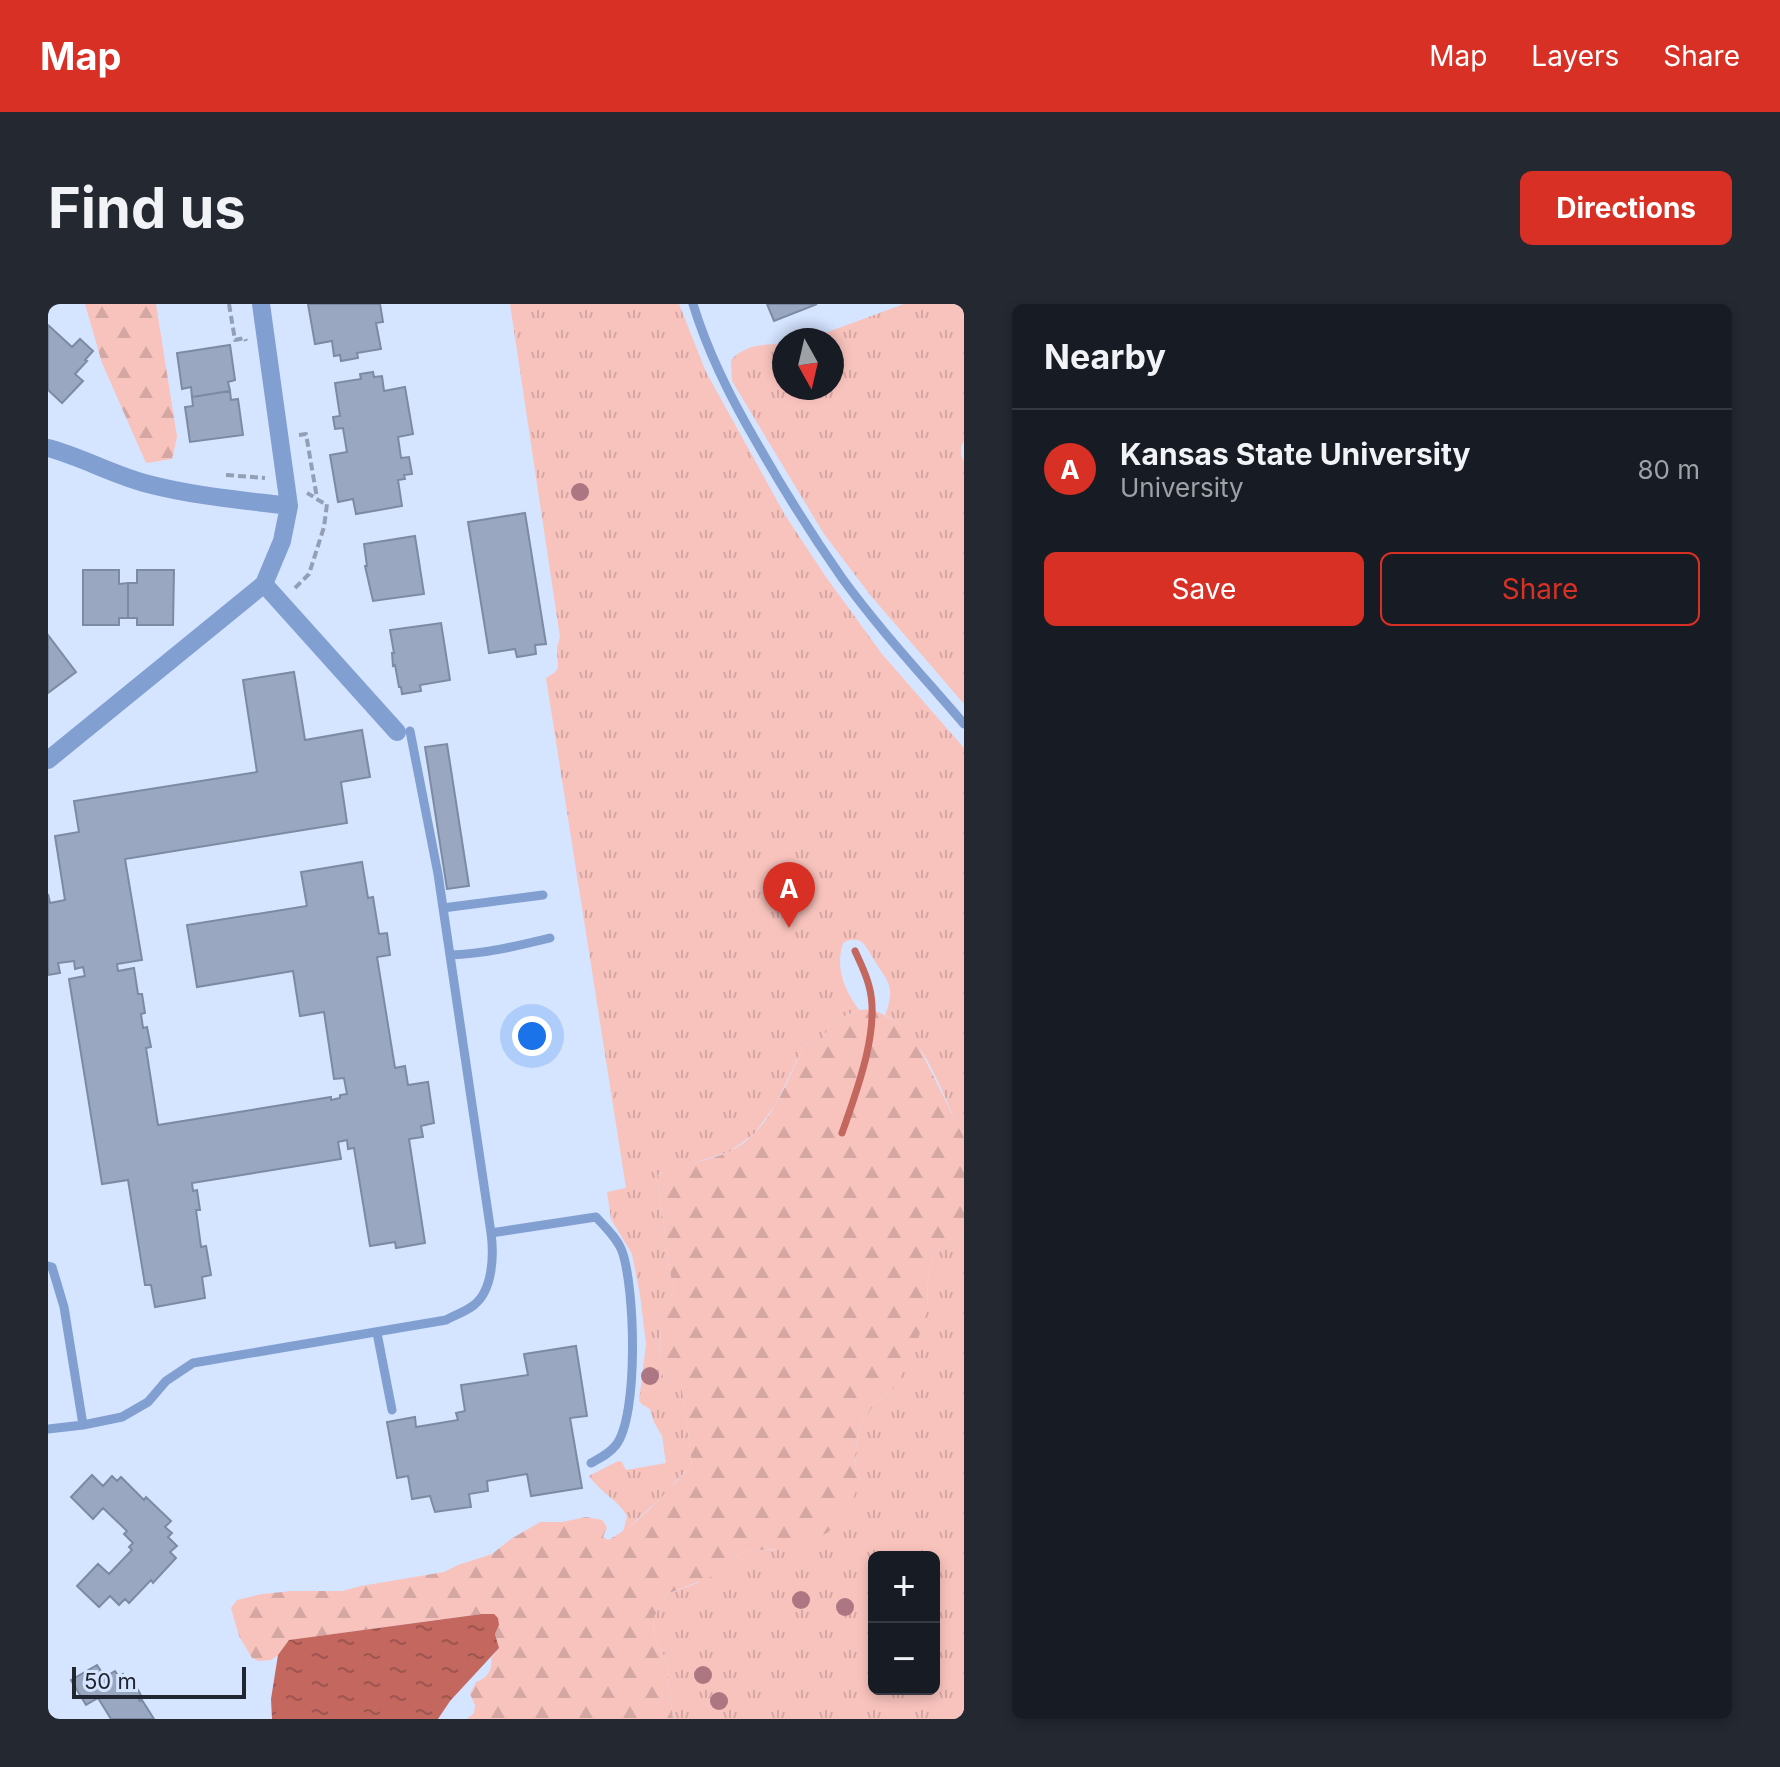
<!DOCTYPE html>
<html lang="en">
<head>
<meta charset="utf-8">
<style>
  :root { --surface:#171b24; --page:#242831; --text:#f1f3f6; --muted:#9ea1a6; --line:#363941; --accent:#d93025 }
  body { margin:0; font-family:Inter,sans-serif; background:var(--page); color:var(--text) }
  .controls { position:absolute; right:24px; bottom:24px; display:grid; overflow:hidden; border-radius:12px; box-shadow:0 4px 12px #0003 }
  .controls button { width:72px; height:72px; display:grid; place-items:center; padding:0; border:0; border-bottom:2px solid var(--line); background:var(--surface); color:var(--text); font:40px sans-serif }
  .compass { position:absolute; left:724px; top:24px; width:72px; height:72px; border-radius:50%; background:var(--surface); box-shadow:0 4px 12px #0003; rotate:172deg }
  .scale { position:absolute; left:24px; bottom:20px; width:174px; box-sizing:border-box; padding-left:8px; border:4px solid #20262f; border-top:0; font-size:22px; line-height:28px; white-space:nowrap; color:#20262f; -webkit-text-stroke:6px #d5e4ff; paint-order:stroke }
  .you { position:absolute; left:484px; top:732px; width:28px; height:28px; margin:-20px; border:6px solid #fff; border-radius:50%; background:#1a73e8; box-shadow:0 0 0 12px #1a73e833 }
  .badge { display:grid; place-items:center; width:52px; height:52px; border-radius:50%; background:var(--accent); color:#fff; font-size:26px; font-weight:700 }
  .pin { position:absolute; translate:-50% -66px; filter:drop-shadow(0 2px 4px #0008) }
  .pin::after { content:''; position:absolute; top:42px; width:28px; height:24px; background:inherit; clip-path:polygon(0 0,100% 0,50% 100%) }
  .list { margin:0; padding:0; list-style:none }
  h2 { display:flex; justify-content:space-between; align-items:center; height:104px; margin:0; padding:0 32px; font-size:34px }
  h2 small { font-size:26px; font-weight:400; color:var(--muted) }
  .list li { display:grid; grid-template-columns:52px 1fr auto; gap:24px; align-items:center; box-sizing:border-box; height:120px; padding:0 32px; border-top:2px solid var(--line) }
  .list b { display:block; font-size:30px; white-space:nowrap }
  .list p { margin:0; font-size:26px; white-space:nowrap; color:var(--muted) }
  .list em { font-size:26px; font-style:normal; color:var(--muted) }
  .actions { display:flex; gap:16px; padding:24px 32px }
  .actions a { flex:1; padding:18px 0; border:2px solid var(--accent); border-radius:12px; text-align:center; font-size:28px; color:var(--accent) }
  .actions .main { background:var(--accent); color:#fff }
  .map { position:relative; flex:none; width:916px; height:1415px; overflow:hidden; border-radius:12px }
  header { display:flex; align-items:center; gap:48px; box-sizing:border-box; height:112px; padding:0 40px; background:var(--accent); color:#fff }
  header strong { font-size:38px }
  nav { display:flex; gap:44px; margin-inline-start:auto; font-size:28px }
  .intro { display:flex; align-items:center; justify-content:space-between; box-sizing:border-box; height:192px; padding:0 48px }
  h1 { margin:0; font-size:56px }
  .button { padding:20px 36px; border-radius:12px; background:var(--accent); color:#fff; font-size:28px; font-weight:700 }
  main { display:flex; gap:48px; padding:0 48px }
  aside { flex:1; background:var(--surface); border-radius:12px; box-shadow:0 4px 12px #0003 }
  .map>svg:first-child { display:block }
</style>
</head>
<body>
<header>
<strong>Map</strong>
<nav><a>Map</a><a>Layers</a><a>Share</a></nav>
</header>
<div class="intro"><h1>Find us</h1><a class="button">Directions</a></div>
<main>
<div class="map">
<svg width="916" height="1415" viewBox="0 0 916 1415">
  <defs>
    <pattern id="grass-tufts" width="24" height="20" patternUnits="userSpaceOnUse" patternTransform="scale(2)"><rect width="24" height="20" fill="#f9c3bd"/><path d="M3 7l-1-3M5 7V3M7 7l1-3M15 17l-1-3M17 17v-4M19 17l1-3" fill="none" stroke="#d5a7a3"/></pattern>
    <pattern id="forest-firs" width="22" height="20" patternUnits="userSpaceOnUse" patternTransform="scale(2)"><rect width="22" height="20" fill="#f9c3bd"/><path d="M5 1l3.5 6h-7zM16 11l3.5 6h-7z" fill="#d5a7a3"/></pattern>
    <pattern id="water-ripples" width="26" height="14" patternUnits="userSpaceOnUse" patternTransform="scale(2)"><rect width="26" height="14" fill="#c3675f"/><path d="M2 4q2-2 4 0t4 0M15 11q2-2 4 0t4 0" fill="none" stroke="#9e554f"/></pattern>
  </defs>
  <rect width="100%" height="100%" fill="#d5e4ff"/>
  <path fill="url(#grass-tufts)" fill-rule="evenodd" d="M 462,0 L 631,0 L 658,68 L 737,211 L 778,273 L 834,350 L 916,444 L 916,834 C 896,797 877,729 837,711 C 840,704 843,694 842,686 C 841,676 833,667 828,659 C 819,646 815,628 795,639 C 787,663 796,686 811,706 L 783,718 L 774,737 L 756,741 L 728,800 L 706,830 L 681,848 L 613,869 L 609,872 L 625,987 L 614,1009 L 612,1016 L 613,1063 L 616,1076 L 625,1083 L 633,1077 L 644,1161 L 627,1178 L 622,1186 L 575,1228 L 579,1212 C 570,1196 551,1187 541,1172 L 570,1157 L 574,1158 L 578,1166 L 618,1159 L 614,1132 L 606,1118 L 602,1105 L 595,1101 L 591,1097 L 598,1040 L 592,991 L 584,950 L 563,915 L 559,888 L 578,884 L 498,374 C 515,365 509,362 509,346 C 509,342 511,337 512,333 Z
    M 856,0 L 916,0 L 916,137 C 912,143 912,151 916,157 L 916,400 L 823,292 L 776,230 L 684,77 L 683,56 C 697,41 716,40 736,40 L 736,84 L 784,84 L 784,36 L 758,36 Z
    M 916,933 L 916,1415 L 625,1415 L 618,1356 L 605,1331 L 606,1313 L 619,1290 L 649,1279 L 698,1247 L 706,1246 L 727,1246 L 811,1175 L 806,1159 L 810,1129 L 816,1115 L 826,1101 L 845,1085 L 880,1004 L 879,979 L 884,957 L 893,941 ZM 826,1253 L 886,1253 L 886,1385 L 826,1385 Z"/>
  <path fill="url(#forest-firs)" d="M 37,0 L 108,0 L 129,133 L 124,155 L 98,159 L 54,59 Z
    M 824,705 C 841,713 855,720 867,735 L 916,834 L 916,933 L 893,941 L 884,957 L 879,979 L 880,1004 L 865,1051 L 845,1085 L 826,1101 L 816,1115 L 810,1129 L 806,1159 L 811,1175 L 806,1193 L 794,1215 L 779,1229 L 746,1245 L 706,1246 L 698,1247 L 681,1258 L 675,1268 L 619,1290 L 606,1313 L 605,1331 L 618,1356 L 625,1415 L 419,1415 L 426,1409 L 427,1401 L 422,1390 L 428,1378 C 439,1374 445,1366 443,1354 L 451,1344 L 447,1330 L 451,1321 L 434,1310 L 242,1336 L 230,1351 L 223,1356 L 211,1357 L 204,1354 L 191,1332 L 183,1304 L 189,1296 L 214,1290 L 244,1287 L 294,1287 L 313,1282 L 396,1268 L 410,1261 L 444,1250 L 463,1235 L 492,1218 L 514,1218 L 538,1213 L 554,1216 L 559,1223 L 555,1233 L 560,1236 C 594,1218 618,1188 644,1161 L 633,1078 L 625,1083 L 616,1076 L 613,1063 L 612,1016 L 614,1009 L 625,987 L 609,872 C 628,860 652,859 673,851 C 720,834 737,782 756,741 L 774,737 L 783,718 L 811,706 Z"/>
  <path fill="url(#water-ripples)" d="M 434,1310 L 446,1310 L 450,1314 L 451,1321 L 447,1330 L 451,1344 L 402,1397 L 390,1415 L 224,1415 L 223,1395 L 230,1351 L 241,1336 Z"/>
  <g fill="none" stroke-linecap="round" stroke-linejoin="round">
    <path stroke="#c3675f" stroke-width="7" d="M 794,829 C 808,789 833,724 821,682 C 818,670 812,658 807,647"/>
  </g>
  <path fill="#99a7c1" stroke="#7c8aa2" stroke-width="2" d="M 260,0 L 332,0 L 335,18 L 328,19 L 333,45 L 309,49 L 310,54 L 293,57 L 292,51 L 286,52 L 284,37 L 267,40 Z
    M 719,0 L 769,0 L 726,17 Z
    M 0,21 L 24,43 L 32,35 L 45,47 L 37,56 L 39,57 L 27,70 L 35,77 L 14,99 L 0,86 Z
    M 182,41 L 187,76 L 180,78 L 182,87 L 144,93 L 143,83 L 134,85 L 129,49 Z
    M 325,68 L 326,73 L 334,72 L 336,87 L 357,83 L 365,130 L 350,133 L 353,154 L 361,153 L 364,170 L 356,171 L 357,175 L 350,176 L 354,202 L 308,210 L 305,195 L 290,198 L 282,151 L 299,148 L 295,124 L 287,125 L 285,113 L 292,112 L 287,79 L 313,75 L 312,70 Z
    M 182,87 L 183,96 L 190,95 L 195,131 L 142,138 L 137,103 L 145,102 L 144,93 Z
    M 477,209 L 498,340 L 487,341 L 488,350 L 469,353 L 467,345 L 441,349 L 420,218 Z
    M 367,232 L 376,290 L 325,297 L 317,262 L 319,262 L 316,240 Z
    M 35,266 L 71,266 L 71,280 L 80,279 L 80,314 L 71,314 L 71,321 L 35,321 Z
    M 89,266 L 126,266 L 125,321 L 89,321 L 89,314 L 80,314 L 80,279 L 89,279 Z
    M 393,319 L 402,376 L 372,381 L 373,387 L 354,390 L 353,383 L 351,383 L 347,361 L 345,362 L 344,349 L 346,349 L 342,326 Z
    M 0,331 L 28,368 L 0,389 Z
    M 246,368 L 257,436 L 314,426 L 322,473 L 293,478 L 299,519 L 77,555 L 94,656 L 69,660 L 70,667 L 86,664 L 90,690 L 94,690 L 97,709 L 93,710 L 95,724 L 99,723 L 103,743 L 98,744 L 110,821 L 283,793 L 283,796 L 292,794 L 292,791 L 299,790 L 296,774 L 286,775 L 276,708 L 252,712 L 245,667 L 149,683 L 139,621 L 259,602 L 253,568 L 314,558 L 320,594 L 325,593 L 331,630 L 339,629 L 342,651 L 329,653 L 347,764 L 357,762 L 360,781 L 380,778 L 386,819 L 373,822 L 375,833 L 361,835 L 377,939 L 348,944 L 347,938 L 322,942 L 306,844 L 300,845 L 299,836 L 290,838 L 293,855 L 144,879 L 145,887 L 149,886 L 152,906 L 148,906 L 153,943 L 158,942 L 163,971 L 154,973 L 157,994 L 107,1003 L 103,981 L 97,981 L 80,876 L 54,880 L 21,675 L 37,672 L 35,663 L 27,665 L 26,657 L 10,659 L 12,669 L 0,671 L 0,590 L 2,599 L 17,596 L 7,532 L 31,528 L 26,497 L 209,468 L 195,376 Z
    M 399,440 L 421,582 L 399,585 L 377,443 Z
    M 528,1042 L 539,1112 L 522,1114 L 534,1184 L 483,1192 L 479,1170 L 439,1177 L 440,1187 L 421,1190 L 423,1203 L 387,1208 L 382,1192 L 364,1195 L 360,1172 L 349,1174 L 339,1118 L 367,1113 L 368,1123 L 410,1116 L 408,1109 L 417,1107 L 413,1081 L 480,1071 L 476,1050 Z
    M 44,1171 L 55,1182 L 64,1172 L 69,1177 L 73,1173 L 96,1196 L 98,1193 L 123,1217 L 117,1223 L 124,1229 L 120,1233 L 129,1242 L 122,1248 L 128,1254 L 105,1279 L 103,1276 L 81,1299 L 77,1295 L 71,1301 L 62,1292 L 51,1303 L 29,1282 L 50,1260 L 61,1270 L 84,1246 L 81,1243 L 85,1239 L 76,1230 L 79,1227 L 55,1204 L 45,1215 L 23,1193 Z
    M 49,1361 L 57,1373 L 67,1367 L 71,1373 L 75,1370 L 82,1381 L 86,1379 L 94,1393 L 91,1396 L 92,1397 L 94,1396 L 106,1415 L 63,1415 L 50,1394 L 38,1401 L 23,1376 Z"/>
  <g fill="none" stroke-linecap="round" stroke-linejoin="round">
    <path stroke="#939fb4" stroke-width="4" stroke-dasharray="8 4" stroke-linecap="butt" d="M 181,0 L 187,36 L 197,34 L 198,37
      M 251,131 L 258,130 L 269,194
      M 178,171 L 217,174
      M 247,284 L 261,270 L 276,223 L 279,200 C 271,198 267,193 259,189"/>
    <path stroke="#829fd1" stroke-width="9" d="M 645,0 C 660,49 683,95 709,139 C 735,185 764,231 794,274 C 831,325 875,372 916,420
      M 395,604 L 495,591
      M 402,651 C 436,650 469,642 502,634
      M 443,929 L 548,913 C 557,923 569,934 574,947 C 587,983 591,1111 568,1141 C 561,1150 552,1154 543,1159
      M 0,962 L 4,963 L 16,1003 L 35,1121
      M 329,1029 L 344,1106
      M 0,1125 L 35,1121 L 74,1113 L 100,1098 L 118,1077 L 145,1059 L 398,1016 C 407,1011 419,1007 426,1001 C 445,986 446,951 443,929 L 390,570 L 362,427"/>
    <path stroke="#829fd1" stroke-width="18" d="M 213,0 L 241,202 L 234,237 L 216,280 L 349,428
      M 0,144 C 34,153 65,171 100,180 C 146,192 194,196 241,202
      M 0,456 L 216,280"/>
  </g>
  <g fill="#ad7683">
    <circle cx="532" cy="188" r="9"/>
    <circle cx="602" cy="1072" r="9"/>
    <circle cx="753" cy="1296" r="9"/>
    <circle cx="797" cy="1303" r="9"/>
    <circle cx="655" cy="1371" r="9"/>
    <circle cx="671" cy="1397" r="9"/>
  </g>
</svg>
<div class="controls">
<button>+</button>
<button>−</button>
</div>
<svg class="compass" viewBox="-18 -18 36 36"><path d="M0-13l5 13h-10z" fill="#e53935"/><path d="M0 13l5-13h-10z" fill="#9ea1a6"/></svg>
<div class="scale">50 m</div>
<div class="you"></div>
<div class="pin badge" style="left:741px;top:624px">A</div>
</div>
<aside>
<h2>Nearby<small></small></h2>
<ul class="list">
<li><span class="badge">A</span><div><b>Kansas State University</b><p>University</p></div><em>80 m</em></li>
</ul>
<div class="actions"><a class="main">Save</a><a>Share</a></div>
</aside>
</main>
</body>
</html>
